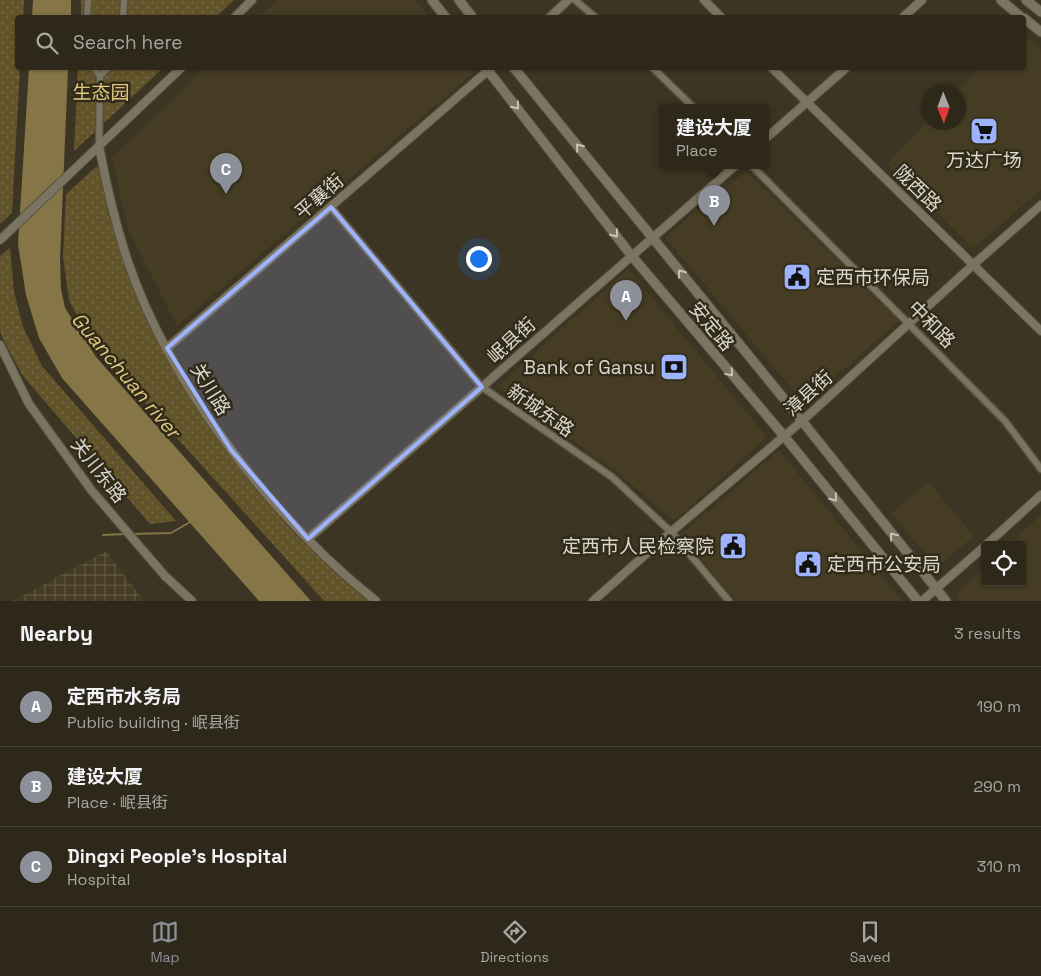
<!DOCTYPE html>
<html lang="en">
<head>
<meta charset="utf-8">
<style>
  :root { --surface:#2d281a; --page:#393427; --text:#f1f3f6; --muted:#a7a6a2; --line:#484439; --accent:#8c9099 }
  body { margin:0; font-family:"Space Grotesk","Noto Sans SC",sans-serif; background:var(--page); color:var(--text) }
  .controls { position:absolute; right:15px; bottom:15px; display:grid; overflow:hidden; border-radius:5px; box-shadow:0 1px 4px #0004 }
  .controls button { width:45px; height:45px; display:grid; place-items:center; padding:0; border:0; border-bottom:1px solid var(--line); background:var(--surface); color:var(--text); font:25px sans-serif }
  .compass { position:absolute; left:921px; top:85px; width:45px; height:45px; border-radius:50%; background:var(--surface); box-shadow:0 1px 4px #0004; rotate:179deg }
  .you { position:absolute; left:478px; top:258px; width:18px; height:18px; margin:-12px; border:4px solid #fff; border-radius:50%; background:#1a73e8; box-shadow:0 0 0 8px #1a73e833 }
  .badge { display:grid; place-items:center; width:32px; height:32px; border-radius:50%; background:var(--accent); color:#fff; font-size:16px; font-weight:700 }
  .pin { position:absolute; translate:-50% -41px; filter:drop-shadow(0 1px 2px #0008) }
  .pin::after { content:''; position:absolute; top:26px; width:18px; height:15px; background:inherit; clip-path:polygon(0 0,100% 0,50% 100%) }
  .popup { position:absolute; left:659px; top:104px; width:110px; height:65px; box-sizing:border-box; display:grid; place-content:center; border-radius:5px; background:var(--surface); filter:drop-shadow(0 1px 4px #0005); font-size:16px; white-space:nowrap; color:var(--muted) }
  .popup b { font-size:19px; color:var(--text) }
  .popup::after { content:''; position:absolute; left:50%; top:100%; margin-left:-10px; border:10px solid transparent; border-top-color:var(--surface) }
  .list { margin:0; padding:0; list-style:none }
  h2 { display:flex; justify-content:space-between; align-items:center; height:65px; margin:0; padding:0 20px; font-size:21px }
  h2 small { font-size:16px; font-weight:400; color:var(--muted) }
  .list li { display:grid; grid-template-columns:32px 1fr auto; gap:15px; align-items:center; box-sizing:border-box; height:80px; padding:0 20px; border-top:1px solid var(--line) }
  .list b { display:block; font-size:19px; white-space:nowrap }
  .list p { margin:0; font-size:16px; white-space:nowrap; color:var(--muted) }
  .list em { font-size:16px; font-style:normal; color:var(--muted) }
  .icon { flex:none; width:28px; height:28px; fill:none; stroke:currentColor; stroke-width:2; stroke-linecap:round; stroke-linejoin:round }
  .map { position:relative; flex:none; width:1041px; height:601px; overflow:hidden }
  .search { position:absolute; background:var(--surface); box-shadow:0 1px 4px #0004; left:15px; right:15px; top:15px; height:55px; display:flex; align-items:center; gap:12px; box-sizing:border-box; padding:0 18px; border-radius:5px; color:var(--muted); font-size:19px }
  .sheet { height:305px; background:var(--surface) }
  nav { display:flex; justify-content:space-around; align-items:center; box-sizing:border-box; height:70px; border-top:1px solid var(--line); background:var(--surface); font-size:14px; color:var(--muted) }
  nav a { display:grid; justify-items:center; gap:2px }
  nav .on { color:var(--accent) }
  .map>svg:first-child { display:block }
</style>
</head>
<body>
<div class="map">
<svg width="1041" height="601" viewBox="0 0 1041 601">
  <defs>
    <pattern id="industrial-grid" width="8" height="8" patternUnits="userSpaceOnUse" patternTransform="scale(1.25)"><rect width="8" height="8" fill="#453c23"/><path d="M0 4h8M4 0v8" fill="none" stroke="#5f5742"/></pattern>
    <pattern id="grass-dots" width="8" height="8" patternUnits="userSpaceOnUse" patternTransform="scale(1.25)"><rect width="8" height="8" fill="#62542a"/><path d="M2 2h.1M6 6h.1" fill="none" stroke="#786c48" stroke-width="1.8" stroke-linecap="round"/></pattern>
  </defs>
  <rect width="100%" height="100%" fill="#3c3523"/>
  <path fill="#453c23" d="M 277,0 L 415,0 L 430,17 L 259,17 Z
    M 1024,35 L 1041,49 L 1041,190 L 973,249 L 887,164 L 928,121 L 928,122 L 958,122 L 958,92 L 956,92 L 980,68 L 1024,68 Z
    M 205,68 L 470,68 L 474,72 L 177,326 L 128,230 L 112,158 Z
    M 746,171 L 899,321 L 804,404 L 665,237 Z
    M 628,269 L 767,437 L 674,521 L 617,472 L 497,387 Z
    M 779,450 L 902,601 L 736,601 L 681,535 Z
    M 929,482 L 974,536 L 937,567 L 891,513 Z
    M 1041,515 L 1041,601 L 961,601 L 956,594 L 985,567 L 985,582 L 1022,582 L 1022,545 L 1009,545 Z"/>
  <path fill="url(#industrial-grid)" d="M 106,551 L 144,601 L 13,601 Z"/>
  <path fill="url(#grass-dots)" d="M 0,0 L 24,0 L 23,17 L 18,18 L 18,68 L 20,68 L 12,213 L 0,224 Z
    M 81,0 L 234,0 L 216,17 L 81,18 Z
    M 78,68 L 163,68 L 74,151 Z
    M 96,167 L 100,169 L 108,212 L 129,279 L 149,324 L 179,377 L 225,449 L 263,497 L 292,531 L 332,570 L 368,601 L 324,601 L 113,367 L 89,338 L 69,300 L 63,257 L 66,194 Z
    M 10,248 L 14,292 L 23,327 L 42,366 L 176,521 L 150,524 L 23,376 L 2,337 L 0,330 L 0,256 Z"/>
  <path fill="#857547" d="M 33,0 L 71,0 L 71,17 L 32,17 Z
    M 29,68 L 68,68 L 60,260 L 61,289 L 65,308 L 96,357 L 311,601 L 259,601 L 62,378 L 39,338 L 26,295 L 18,244 Z"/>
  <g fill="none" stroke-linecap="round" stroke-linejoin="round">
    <path stroke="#857547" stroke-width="2" d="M 133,534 L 171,533 L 190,522
      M 103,535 L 125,534"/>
    <defs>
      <path id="minor" d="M 575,0 L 596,18
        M 87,18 L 88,0
        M 123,18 L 124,0
        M 94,68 L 100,76 L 99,146
        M 653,68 L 693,107
        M 100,76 L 108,68
        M 751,165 L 1005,421 L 1041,469
        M 331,207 L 482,387 L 612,477 L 671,532 L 729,601"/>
      <path id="tertiary" d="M 704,0 L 722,18
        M 234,18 L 252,0
        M 549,18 L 568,0
        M 902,18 L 922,0
        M 772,68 L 1041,331
        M 765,139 L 846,68
        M 99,146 C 106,184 115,222 127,259 C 170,386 272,518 376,601
        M 0,240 L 181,68
        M 0,345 L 29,404 L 92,491 L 165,576 L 192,601
        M 167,348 L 491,68
        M 308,539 L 736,165
        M 986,545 L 1041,495
        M 593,601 L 671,532 L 802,421 L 973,265 L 1041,205
        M 922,601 L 985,546"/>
      <path id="secondary" d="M 432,0 L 446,18
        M 459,0 L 473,18
        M 1001,0 L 1022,18
        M 1026,0 L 1041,12
        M 1024,18 L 1041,32
        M 486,68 L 631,255 L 784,436 L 918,601
        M 514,68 L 802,421 L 946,601"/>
    </defs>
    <use href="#minor" stroke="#575141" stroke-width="9"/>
    <use href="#tertiary" stroke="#575141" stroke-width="10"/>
    <use href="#secondary" stroke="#575141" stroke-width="11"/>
    <use href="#minor" stroke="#7b7460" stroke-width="6"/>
    <use href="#tertiary" stroke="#7b7460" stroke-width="8"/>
    <use href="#secondary" stroke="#7b7460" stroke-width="9"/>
  </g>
  <defs><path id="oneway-chevron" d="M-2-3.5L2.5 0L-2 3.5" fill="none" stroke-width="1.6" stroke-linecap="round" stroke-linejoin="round" transform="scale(1.25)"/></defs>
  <g stroke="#c8c3b6">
    <use href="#oneway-chevron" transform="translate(516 106) rotate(52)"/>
    <use href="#oneway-chevron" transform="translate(579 147) rotate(-129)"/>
    <use href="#oneway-chevron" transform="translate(615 234) rotate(52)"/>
    <use href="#oneway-chevron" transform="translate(681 273) rotate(-129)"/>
    <use href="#oneway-chevron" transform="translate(730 373) rotate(50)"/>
    <use href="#oneway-chevron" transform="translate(834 498) rotate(51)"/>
    <use href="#oneway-chevron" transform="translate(893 536) rotate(-129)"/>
  </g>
  <path fill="#9eb3fd" fill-opacity="0.2" stroke="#9eb3fd" stroke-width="4" stroke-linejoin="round" d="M 331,207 L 482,387 L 308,539 L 231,450 L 167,348 Z"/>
  <defs>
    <symbol id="supermarket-square" viewBox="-11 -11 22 22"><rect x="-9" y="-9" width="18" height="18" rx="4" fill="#9eb3fd" stroke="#312b19"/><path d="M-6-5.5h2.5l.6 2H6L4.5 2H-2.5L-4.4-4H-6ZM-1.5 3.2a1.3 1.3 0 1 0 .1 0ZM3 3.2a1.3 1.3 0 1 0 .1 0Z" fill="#111"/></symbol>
    <symbol id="civic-square" viewBox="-11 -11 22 22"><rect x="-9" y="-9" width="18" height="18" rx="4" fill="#9eb3fd" stroke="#312b19"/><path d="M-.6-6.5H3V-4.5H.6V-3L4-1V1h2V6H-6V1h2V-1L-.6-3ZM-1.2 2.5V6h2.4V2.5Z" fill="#111"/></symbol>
    <symbol id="bank-square" viewBox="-11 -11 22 22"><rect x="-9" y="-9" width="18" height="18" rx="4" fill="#9eb3fd" stroke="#312b19"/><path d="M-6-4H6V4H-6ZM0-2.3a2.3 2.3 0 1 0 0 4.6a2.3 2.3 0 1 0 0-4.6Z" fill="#111"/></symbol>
  </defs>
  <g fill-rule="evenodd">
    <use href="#supermarket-square" x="968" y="115" width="32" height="32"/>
    <use href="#civic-square" x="781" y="261" width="32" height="32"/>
    <use href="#bank-square" x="658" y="351" width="32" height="32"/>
    <use href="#civic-square" x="717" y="530" width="32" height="32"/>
    <use href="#civic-square" x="792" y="548" width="32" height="32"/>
  </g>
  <g text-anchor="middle" stroke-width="5" stroke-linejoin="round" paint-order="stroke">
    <g font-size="19" fill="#e0c77e" stroke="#312b19">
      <text x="101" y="99">生态园</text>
    </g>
    <g font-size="19" fill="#dbd7cc" stroke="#312b19" text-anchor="start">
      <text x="984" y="167" text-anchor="middle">万达广场</text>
      <text x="816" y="284">定西市环保局</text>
      <text x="655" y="374" text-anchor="end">Bank of Gansu</text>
      <text x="714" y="553" text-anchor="end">定西市人民检察院</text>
      <text x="827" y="571">定西市公安局</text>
    </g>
    <g font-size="19" fill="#dbd7cc" stroke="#312b19">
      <text transform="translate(918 188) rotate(44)" y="7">陇西路</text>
      <text transform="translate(319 196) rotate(-41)" y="7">平襄街</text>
      <text transform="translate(932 324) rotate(45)" y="7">中和路</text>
      <text transform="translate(712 326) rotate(50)" y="7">安定路</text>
      <text transform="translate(511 340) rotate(-42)" y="7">岷县街</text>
      <text transform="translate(211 389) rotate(58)" y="7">关川路</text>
      <text transform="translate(808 393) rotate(-42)" y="7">漳县街</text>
      <text transform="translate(541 410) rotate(35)" y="7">新城东路</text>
      <text transform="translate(99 470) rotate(52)" y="7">关川东路</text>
    </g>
    <g font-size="20" font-style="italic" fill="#e0c77e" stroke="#312b19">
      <text transform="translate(126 375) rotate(50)" y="7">Guanchuan river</text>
    </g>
  </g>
</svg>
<div class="controls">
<button><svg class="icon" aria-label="locate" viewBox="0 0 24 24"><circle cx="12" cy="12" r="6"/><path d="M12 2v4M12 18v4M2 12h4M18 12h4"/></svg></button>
</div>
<svg class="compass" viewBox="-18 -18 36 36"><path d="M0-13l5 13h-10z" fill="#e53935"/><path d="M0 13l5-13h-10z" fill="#a7a6a2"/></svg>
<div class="you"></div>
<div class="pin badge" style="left:626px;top:321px">A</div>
<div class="pin badge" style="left:714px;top:226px">B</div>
<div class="popup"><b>建设大厦</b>Place</div>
<div class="pin badge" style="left:226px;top:194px">C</div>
<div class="search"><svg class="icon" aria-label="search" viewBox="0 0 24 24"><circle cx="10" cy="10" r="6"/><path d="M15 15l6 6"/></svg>Search here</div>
</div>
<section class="sheet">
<h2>Nearby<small>3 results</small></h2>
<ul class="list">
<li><span class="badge">A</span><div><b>定西市水务局</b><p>Public building · 岷县街</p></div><em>190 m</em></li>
<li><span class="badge">B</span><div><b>建设大厦</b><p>Place · 岷县街</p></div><em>290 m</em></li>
<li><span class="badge">C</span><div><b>Dingxi People's Hospital</b><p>Hospital</p></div><em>310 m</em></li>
</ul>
</section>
<nav>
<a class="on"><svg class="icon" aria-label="map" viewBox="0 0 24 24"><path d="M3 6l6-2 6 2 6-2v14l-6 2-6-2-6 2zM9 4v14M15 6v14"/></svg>Map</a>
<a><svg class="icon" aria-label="directions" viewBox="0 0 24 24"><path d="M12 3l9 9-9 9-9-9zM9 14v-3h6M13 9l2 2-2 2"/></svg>Directions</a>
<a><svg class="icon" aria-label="saved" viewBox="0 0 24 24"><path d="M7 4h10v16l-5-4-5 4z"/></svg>Saved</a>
</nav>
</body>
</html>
